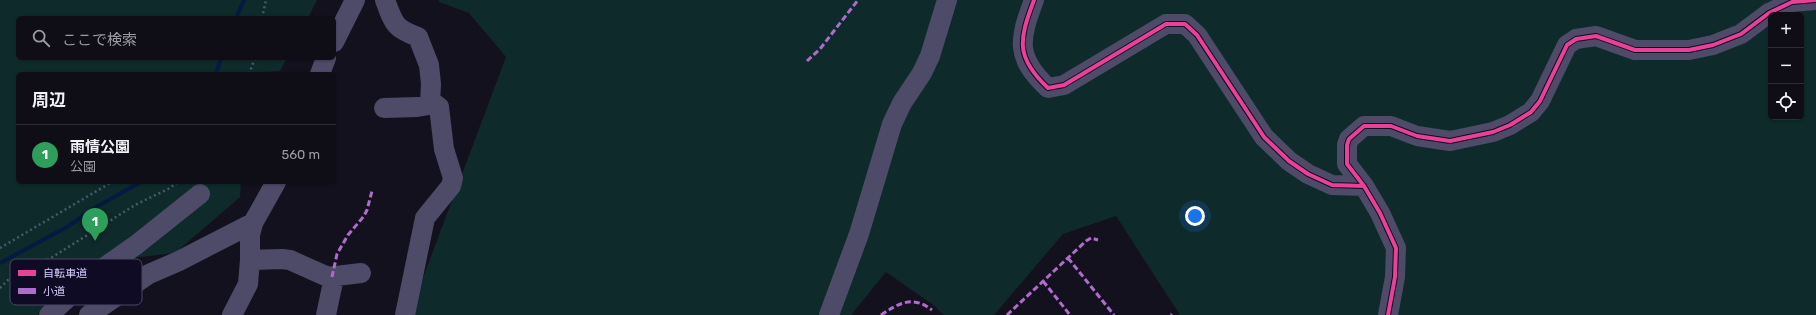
<!DOCTYPE html>
<html lang="ja">
<head>
<meta charset="utf-8">
<style>
  :root { --surface:#0f0d16; --page:#18161f; --text:#f1f3f6; --muted:#9b9ca1; --line:#2f2d35; --accent:#0b8043 }
  body { margin:0; font-family:Rubik,"Noto Sans JP",sans-serif; background:var(--page); color:var(--text) }
  .controls { position:absolute; right:12px; top:12px; display:grid; overflow:hidden; border-radius:6px; box-shadow:0 1px 3px #0004 }
  .controls button { width:36px; height:36px; display:grid; place-items:center; padding:0; border:0; border-bottom:1px solid var(--line); background:var(--surface); color:var(--text); font:20px sans-serif }
  .you { position:absolute; left:1195px; top:216px; width:14px; height:14px; margin:-10px; border:3px solid #fff; border-radius:50%; background:#1a73e8; box-shadow:0 0 0 6px #1a73e833 }
  .badge { display:grid; place-items:center; width:26px; height:26px; border-radius:50%; background:var(--accent); color:#fff; font-size:13px; font-weight:700 }
  .pin { position:absolute; translate:-50% -33px; filter:drop-shadow(0 1px 2px #0008) }
  .pin::after { content:''; position:absolute; top:21px; width:14px; height:12px; background:inherit; clip-path:polygon(0 0,100% 0,50% 100%) }
  .list { margin:0; padding:0; list-style:none }
  h2 { display:flex; justify-content:space-between; align-items:center; height:52px; margin:0; padding:0 16px; font-size:17px }
  h2 small { font-size:13px; font-weight:400; color:var(--muted) }
  .list li { display:grid; grid-template-columns:26px 1fr auto; gap:12px; align-items:center; box-sizing:border-box; height:60px; padding:0 16px; border-top:1px solid var(--line) }
  .list b { display:block; font-size:15px; white-space:nowrap }
  .list p { margin:0; font-size:13px; white-space:nowrap; color:var(--muted) }
  .list em { font-size:13px; font-style:normal; color:var(--muted) }
  .icon { flex:none; width:22px; height:22px; fill:none; stroke:currentColor; stroke-width:2; stroke-linecap:round; stroke-linejoin:round }
  .map { position:relative; flex:none; width:1816px; height:315px; overflow:hidden }
  .search { position:absolute; background:var(--surface); box-shadow:0 1px 3px #0004; left:16px; top:16px; width:320px; height:44px; display:flex; align-items:center; gap:10px; box-sizing:border-box; padding:0 14px; border-radius:6px; color:var(--muted); font-size:15px }
  .panel { position:absolute; background:var(--surface); box-shadow:0 1px 3px #0004; left:16px; top:72px; width:320px; height:112px; border-radius:6px }
  .map>svg:first-child { display:block }
</style>
</head>
<body>
<div class="map">
<svg width="1816" height="315" viewBox="0 0 1816 315">
  <rect width="100%" height="100%" fill="#14111e"/>
  <path fill="#0f2a2b" fill-rule="evenodd" d="M 0,0 L 317,0 L 308,18 L 18,18 L 18,58 L 287,58 L 280,71 L 263,72 L 262,74 L 18,74 L 18,182 L 241,182 L 240,197 L 175,253 L 98,262 L 38,315 L 0,315 Z
    M 439,0 L 1816,0 L 1816,315 L 1180,315 L 1116,216 L 1063,234 L 994,315 L 944,315 L 932,304 L 886,272 L 851,315 L 409,315 L 506,57 L 469,13 L 439,2 ZM 1771,15 L 1801,15 L 1801,117 L 1771,117 Z"/>
  <g fill="none" stroke-linecap="round" stroke-linejoin="round">
    <path stroke="#051a41" stroke-width="4" d="M 236,18 L 244,0
      M 216,74 L 221,58
      M 0,263 L 67,227 L 96,207 L 141,182"/>
    <path stroke="#48596a" stroke-width="2.5" stroke-dasharray="2 3" stroke-linecap="butt" d="M 262,18 L 266,0
      M 249,74 L 255,58
      M 0,248 L 112,182
      M 0,288 L 8,280 L 51,258 L 135,205 L 168,189 L 178,182"/>
    <path stroke="#4d4b68" stroke-width="20" d="M 385,0 C 394,24 394,28 418,37 L 429,65 L 431,84 L 430,105
      M 1034,0 C 1019,40 1015,57 1048,88 L 1064,85 L 1166,24 L 1185,24 L 1197,35 L 1264,137 L 1289,161 L 1308,174 L 1332,185 L 1364,186
      M 334,42 L 355,0
      M 320,74 L 326,58
      M 384,108 L 417,107 L 435,104 L 439,107 L 444,149 L 453,178 L 451,186 L 425,218 L 405,315
      M 250,260 L 282,259 L 290,260 L 328,277 L 361,273
      M 49,315 L 89,278 L 136,245 L 200,194
      M 89,315 L 149,274 L 179,261 L 253,223
      M 232,315 L 248,284 L 250,260 L 250,235 L 253,223 L 276,182
      M 326,315 L 333,282 L 332,277
      M 829,315 L 859,234 L 892,124 L 902,103 L 922,73 L 930,56 L 947,0
      M 1388,315 L 1395,277 L 1396,248 L 1380,213 L 1364,186 L 1347,164 L 1347,145 L 1349,139 L 1364,126 L 1391,126 L 1417,136 L 1450,141 L 1493,132 L 1510,125 L 1531,112 L 1540,101 L 1567,45 L 1576,39 L 1596,36 L 1635,50 L 1689,50 L 1713,45 L 1741,34 L 1769,13 L 1792,2 L 1816,0"/>
    <path stroke="#b06ccc" stroke-width="3" stroke-dasharray="6 3" stroke-linecap="butt" d="M 807,61 L 820,49 L 858,0
      M 1068,258 L 1114,315
      M 332,277 L 337,254 L 348,235 L 364,216 L 367,210 L 372,191
      M 1043,281 L 1070,315
      M 881,315 C 899,303 913,295 932,310
      M 1007,315 L 1086,241 L 1091,238 L 1098,240
      M 1171,315 L 1172,314"/>
    <defs>
      <path id="cycleway" d="M 1034,0 C 1019,40 1015,57 1048,88 L 1064,85 L 1166,24 L 1185,24 L 1197,35 L 1264,137 L 1289,161 L 1308,174 L 1332,185 L 1364,186
        M 1388,315 L 1395,277 L 1396,248 L 1380,213 L 1364,186 L 1347,164 L 1347,145 L 1349,139 L 1364,126 L 1391,126 L 1417,136 L 1450,141 L 1493,132 L 1510,125 L 1531,112 L 1540,101 L 1567,45 L 1576,39 L 1596,36 L 1635,50 L 1689,50 L 1713,45 L 1741,34 L 1769,13 L 1792,2 L 1816,0"/>
    </defs>
    <use href="#cycleway" stroke="#100b24" stroke-width="6"/>
    <use href="#cycleway" stroke="#ea4096" stroke-width="4"/>
  </g>
  <rect x="10" y="259" width="132" height="46" rx="6" fill="#100b24" stroke="#4b4666" stroke-width="1"/>
  <rect x="18" y="270" width="18" height="6" fill="#ea4096"/>
  <rect x="18" y="288" width="18" height="6" fill="#b06ccc"/>
  <g font-size="11" fill="#d4ceff">
    <text x="43" y="277">自転車道</text>
    <text x="43" y="295">小道</text>
  </g>
</svg>
<div class="controls">
<button>+</button>
<button>−</button>
<button><svg class="icon" aria-label="locate" viewBox="0 0 24 24"><circle cx="12" cy="12" r="6"/><path d="M12 2v4M12 18v4M2 12h4M18 12h4"/></svg></button>
</div>
<div class="you"></div>
<div class="pin badge" style="left:95px;top:241px;background:#2e9e5b">1</div>
<div class="search"><svg class="icon" aria-label="search" viewBox="0 0 24 24"><circle cx="10" cy="10" r="6"/><path d="M15 15l6 6"/></svg>ここで検索</div>
<section class="panel">
<h2>周辺<small></small></h2>
<ul class="list">
<li><span class="badge" style="background:#2e9e5b">1</span><div><b>雨情公園</b><p>公園</p></div><em>560 m</em></li>
</ul>
</section>
</div>
</body>
</html>
